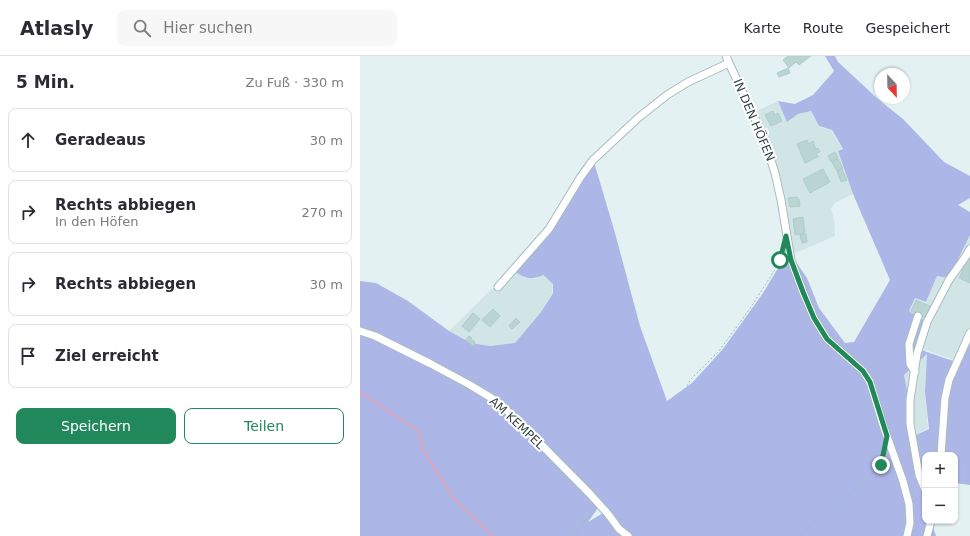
<!DOCTYPE html>
<html lang="de">
<head>
<meta charset="utf-8">
<style>
  :root { --surface:#fff; --page:#f7f7f7; --text:#2b2b33; --muted:#7c7c81; --line:#e1e1e2; --accent:#21885c }
  body { margin:0; font-family:"DejaVu Sans",sans-serif; background:var(--page); color:var(--text) }
  .controls { position:absolute; right:12px; bottom:12px; display:grid; overflow:hidden; border-radius:8px; box-shadow:0 1px 3px #0004 }
  .controls button { width:36px; height:36px; display:grid; place-items:center; padding:0; border:0; border-bottom:1px solid var(--line); background:var(--surface); color:var(--text); font:20px sans-serif }
  .compass { position:absolute; left:514px; top:12px; width:36px; height:36px; border-radius:50%; background:var(--surface); box-shadow:0 1px 3px #0004; rotate:158deg }
  .stop { position:absolute; width:12px; height:12px; margin:-9px; border:3px solid #21885c; border-radius:50%; background:#fff }
  .stop.end { background:#21885c; border-color:#fff; box-shadow:0 1px 4px #0008 }
  .list { margin:0; padding:0; list-style:none }
  h2 { display:flex; justify-content:space-between; align-items:center; height:52px; margin:0; padding:0 16px; font-size:17px }
  h2 small { font-size:13px; font-weight:400; color:var(--muted) }
  .list li { display:grid; grid-template-columns:26px 1fr auto; gap:12px; align-items:center; box-sizing:border-box; height:64px; margin:0 8px 8px; padding:0 8px; border:1px solid var(--line); border-radius:8px }
  .list b { display:block; font-size:15px; white-space:nowrap }
  .list p { margin:0; font-size:13px; white-space:nowrap; color:var(--muted) }
  .list em { font-size:13px; font-style:normal; color:var(--muted) }
  .actions { display:flex; gap:8px; padding:12px 16px }
  .actions a { flex:1; padding:9px 0; border:1px solid var(--accent); border-radius:8px; text-align:center; font-size:14px; color:var(--accent) }
  .actions .main { background:var(--accent); color:#fff }
  .icon { flex:none; width:22px; height:22px; fill:none; stroke:currentColor; stroke-width:2; stroke-linecap:round; stroke-linejoin:round }
  .map { position:relative; flex:none; width:610px; height:480px; overflow:hidden }
  header { display:flex; align-items:center; gap:24px; box-sizing:border-box; height:56px; padding:0 20px; background:var(--surface); border-bottom:1px solid var(--line) }
  header strong { font-size:19px }
  nav { display:flex; gap:22px; margin-inline-start:auto; font-size:14px }
  .search { width:280px; height:36px; background:var(--page); display:flex; align-items:center; gap:10px; box-sizing:border-box; padding:0 14px; border-radius:8px; color:var(--muted); font-size:15px }
  main { display:flex }
  aside { flex:1; background:var(--surface) }
  .map>svg:first-child { display:block }
</style>
</head>
<body>
<header>
<strong>Atlasly</strong>
<div class="search"><svg class="icon" aria-label="search" viewBox="0 0 24 24"><circle cx="10" cy="10" r="6"/><path d="M15 15l6 6"/></svg>Hier suchen</div>
<nav><a>Karte</a><a>Route</a><a>Gespeichert</a></nav>
</header>
<main>
<aside>
<h2>5 Min.<small>Zu Fuß · 330 m</small></h2>
<ul class="list">
<li><svg class="icon" aria-label="ahead" viewBox="0 0 24 24"><path d="M12 20V5M6 11l6-6 6 6"/></svg><div><b>Geradeaus</b></div><em>30 m</em></li>
<li><svg class="icon" aria-label="right" viewBox="0 0 24 24"><path d="M7 20v-9h11M14 6l5 5-5 5"/></svg><div><b>Rechts abbiegen</b><p>In den Höfen</p></div><em>270 m</em></li>
<li><svg class="icon" aria-label="right" viewBox="0 0 24 24"><path d="M7 20v-9h11M14 6l5 5-5 5"/></svg><div><b>Rechts abbiegen</b></div><em>30 m</em></li>
<li><svg class="icon" aria-label="arrive" viewBox="0 0 24 24"><path d="M6 21V4h12l-3 4 3 4H6"/></svg><div><b>Ziel erreicht</b></div></li>
</ul>
<div class="actions"><a class="main">Speichern</a><a>Teilen</a></div>
</aside>
<div class="map">
<svg width="610" height="480" viewBox="0 0 610 480">
  <rect width="100%" height="100%" fill="#e4f1f2"/>
  <path fill="#d2e5e6" d="M 418,45 L 427,65 L 438,58 L 451,55 L 459,71 L 471,74 L 482,93 L 478,95 L 493,138 L 475,147 L 471,152 L 474,164 L 475,180 L 433,198 L 397,60 L 398,58 L 397,55 Z
    M 610,179 L 610,274 L 597,305 L 557,291 L 566,265 L 549,255 L 555,242 L 566,247 L 577,220 L 589,222 Z
    M 152,213 L 165,222 L 175,223 L 182,219 L 193,228 L 192,237 L 181,256 L 155,287 L 130,290 L 111,287 L 89,275 Z
    M 567,296 L 565,336 L 568,372 L 556,379 L 544,319 Z"/>
  <path fill="#adb7e7" fill-rule="evenodd" d="M 465,0 L 475,0 L 478,6 L 518,43 L 543,63 L 584,106 L 610,120 L 610,142 L 598,149 L 610,156 L 610,179 L 589,222 L 577,220 L 566,246 L 555,242 L 549,255 L 566,265 L 556,291 L 567,296 L 599,307 L 610,282 L 610,429 L 595,427 L 595,399 L 565,399 L 565,465 L 572,465 L 572,468 L 576,480 L 0,480 L 0,225 L 16,227 L 48,245 L 89,275 L 111,287 L 130,290 L 155,287 L 181,256 L 193,237 L 193,228 L 183,219 C 170,225 165,222 154,215 L 174,193 L 234,106 L 255,177 L 280,270 L 307,345 L 332,327 L 363,293 L 403,237 L 423,204 L 427,196 L 436,206 L 447,222 L 459,252 L 485,287 L 494,286 L 530,224 L 493,138 L 478,95 L 483,93 L 472,74 L 459,70 L 451,55 L 438,58 L 427,66 L 418,45 L 435,48 L 453,39 L 474,15 ZM 567,298 L 565,336 L 569,373 L 556,379 L 544,319 ZM 93,321 L 138,345 L 248,454 L 228,466 L 238,452 L 159,368 L 137,348 Z"/>
  <g fill="none" stroke-linecap="round" stroke-linejoin="round">
    <path stroke="#f0a0b1" stroke-width="1.5" d="M 0,336 L 58,375 L 64,396 L 95,444 L 133,480"/>
  </g>
  <path fill="#bad4d3" stroke="#adcece" d="M 428,0 L 451,0 L 439,9 L 436,6 L 429,12 L 423,4 Z
    M 428,12 L 430,17 L 419,21 L 417,17 Z
    M 413,55 L 415,59 L 418,57 L 422,65 L 411,70 L 405,59 Z
    M 447,84 L 449,88 L 453,85 L 456,93 L 458,92 L 460,96 L 456,97 L 458,101 L 445,107 L 437,88 Z
    M 475,96 L 478,102 L 471,106 L 468,100 Z
    M 478,103 L 483,112 L 477,115 L 472,106 Z
    M 463,113 L 470,126 L 450,137 L 443,123 Z
    M 482,113 L 487,124 L 481,126 L 477,115 Z
    M 437,141 L 437,144 L 439,143 L 440,150 L 430,151 L 428,142 Z
    M 443,161 L 445,177 L 435,179 L 433,163 Z
    M 446,178 L 447,186 L 442,187 L 440,179 Z
    M 610,198 L 610,227 L 599,222 Z
    M 556,244 L 572,251 L 567,263 L 551,255 Z
    M 133,253 L 140,260 L 130,271 L 122,264 Z
    M 113,257 L 120,263 L 109,276 L 102,270 Z
    M 156,262 L 160,266 L 152,273 L 149,270 Z
    M 109,280 L 112,282 L 111,283 L 115,286 L 113,290 L 106,284 Z"/>
  <g fill="none" stroke-linecap="round" stroke-linejoin="round">
    <defs>
      <path id="minor" d="M 366,0 L 369,7 L 404,82 L 415,117 L 421,144 L 431,204 L 443,236 L 454,262 L 467,283 L 503,315 L 510,326 L 523,369 L 543,425 L 549,448 L 550,467 L 547,480
        M 138,231 L 189,173 L 220,122 L 233,104 L 278,62 L 307,39 L 328,26 L 369,7
        M 0,275 L 15,280 L 71,308 L 110,329 L 138,346 L 156,363 L 230,438 L 248,458 L 259,473 L 268,480
        M 555,316 L 550,308 L 549,288 L 558,260
        M 581,399 L 585,342 L 589,324 L 610,277
        M 565,433 L 559,419 L 550,368 L 550,344 L 557,298 L 567,266 L 589,224 L 606,200 L 610,193
        M 567,480 L 571,465"/>
    </defs>
    <use href="#minor" stroke="#a7bcbd" stroke-width="9"/>
    <path stroke="#98bebf" stroke-width="1" stroke-dasharray="2 2" stroke-linecap="butt" d="M 327,330 L 331,323 L 359,295 L 389,254 L 416,212 L 420,204 L 423,196
      M 213,480 L 235,453
      M 441,480 L 442,476 L 510,421 L 521,409 L 525,395"/>
    <use href="#minor" stroke="#fff" stroke-width="7"/>
  </g>
  <g fill="none" stroke-linecap="round" stroke-linejoin="round">
    <path stroke="#21885c" stroke-width="5" d="M 420,204 L 426,180 L 431,204 L 443,236 L 454,262 L 467,283 L 503,315 L 510,326 L 527,380 L 521,409"/>
  </g>
  <g text-anchor="middle" stroke-width="4" stroke-linejoin="round" paint-order="stroke">
    <g font-size="12" fill="#344444" stroke="#fff">
      <text transform="translate(394 64) rotate(67)" y="4">IN DEN HÖFEN</text>
      <text transform="translate(157 367) rotate(43)" y="4">AM KEMPEL</text>
    </g>
  </g>
</svg>
<div class="controls">
<button>+</button>
<button>−</button>
</div>
<svg class="compass" viewBox="-18 -18 36 36"><path d="M0-13l5 13h-10z" fill="#e53935"/><path d="M0 13l5-13h-10z" fill="#7c7c81"/></svg>
<div class="stop" style="left:420px;top:204px"></div>
<div class="stop end" style="left:521px;top:409px"></div>
</div>
</main>
</body>
</html>
